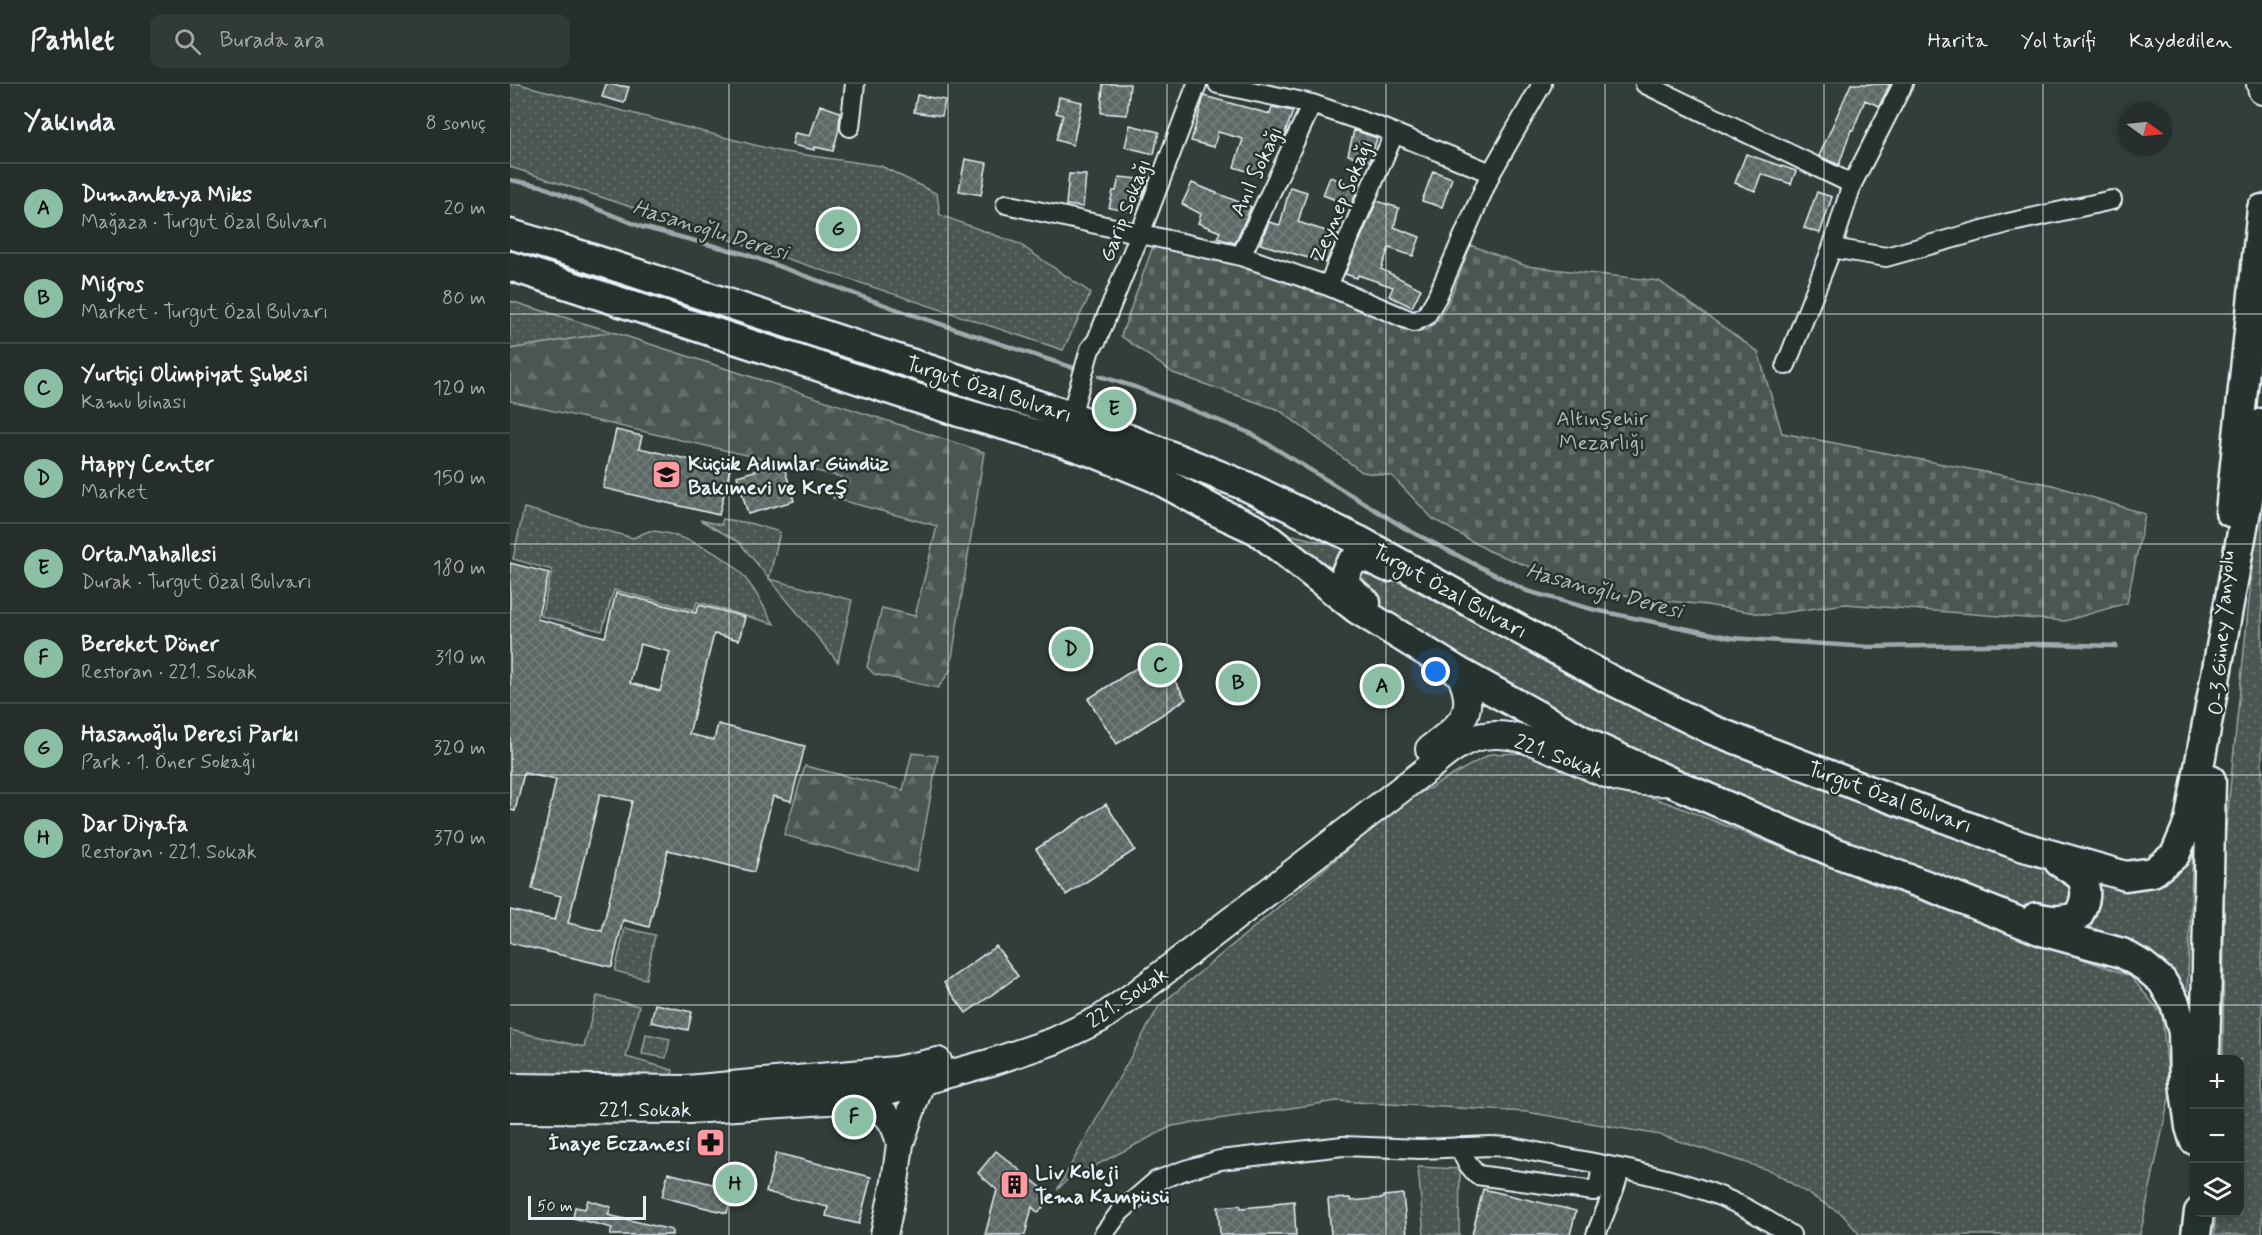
<!DOCTYPE html>
<html lang="tr">
<head>
<meta charset="utf-8">
<style>
  :root { --surface:#262e2b; --page:#323a37; --text:#f1f3f6; --muted:#a4a8a9; --line:#424a47; --accent:#8abfa5 }
  body { margin:0; font-family:Mynerve,sans-serif; background:var(--page); color:var(--text) }
  .controls { position:absolute; right:18px; bottom:18px; display:grid; overflow:hidden; border-radius:12px; box-shadow:0 3px 9px #0003 }
  .controls button { width:54px; height:54px; display:grid; place-items:center; padding:0; border:0; border-bottom:2px solid var(--line); background:var(--surface); color:var(--text); font:30px sans-serif }
  .compass { position:absolute; left:1608px; top:18px; width:54px; height:54px; border-radius:50%; background:var(--surface); box-shadow:0 3px 9px #0003; rotate:105deg }
  .scale { position:absolute; left:18px; bottom:15px; width:118px; box-sizing:border-box; padding-left:6px; border:3px solid #e8f1f8; border-top:0; font-size:16px; line-height:21px; white-space:nowrap; color:#e8f1f8; -webkit-text-stroke:4px #26332d; paint-order:stroke }
  .you { position:absolute; left:926px; top:588px; width:21px; height:21px; margin:-15px; border:4px solid #fff; border-radius:50%; background:#1a73e8; box-shadow:0 0 0 9px #1a73e833 }
  .badge { display:grid; place-items:center; width:39px; height:39px; border-radius:50%; background:var(--accent); color:#111; font-size:20px; font-weight:700 }
  .pin { position:absolute; translate:-50% -50%; border:3px solid #fff; box-shadow:0 2px 6px #0006 }
  .list { margin:0; padding:0; list-style:none }
  h2 { display:flex; justify-content:space-between; align-items:center; height:78px; margin:0; padding:0 24px; font-size:26px }
  h2 small { font-size:20px; font-weight:400; color:var(--muted) }
  .list li { display:grid; grid-template-columns:39px 1fr auto; gap:18px; align-items:center; box-sizing:border-box; height:90px; padding:0 24px; border-top:2px solid var(--line) }
  .list b { display:block; font-size:22px; white-space:nowrap }
  .list p { margin:0; font-size:20px; white-space:nowrap; color:var(--muted) }
  .list em { font-size:20px; font-style:normal; color:var(--muted) }
  .icon { flex:none; width:33px; height:33px; fill:none; stroke:currentColor; stroke-width:2; stroke-linecap:round; stroke-linejoin:round }
  .map { position:relative; flex:none; width:1752px; height:1151px; overflow:hidden }
  header { display:flex; align-items:center; gap:36px; box-sizing:border-box; height:84px; padding:0 30px; background:var(--surface); border-bottom:2px solid var(--line) }
  header strong { font-size:28px }
  nav { display:flex; gap:33px; margin-inline-start:auto; font-size:21px }
  .search { width:420px; height:54px; background:var(--page); display:flex; align-items:center; gap:15px; box-sizing:border-box; padding:0 21px; border-radius:12px; color:var(--muted); font-size:22px }
  main { display:flex }
  aside { flex:1; background:var(--surface) }
  .map>svg:first-child { display:block }
</style>
</head>
<body>
<header>
<strong>Pathlet</strong>
<div class="search"><svg class="icon" aria-label="search" viewBox="0 0 24 24"><circle cx="10" cy="10" r="6"/><path d="M15 15l6 6"/></svg>Burada ara</div>
<nav><a>Harita</a><a>Yol tarifi</a><a>Kaydedilen</a></nav>
</header>
<main>
<aside>
<h2>Yakında<small>8 sonuç</small></h2>
<ul class="list">
<li><span class="badge">A</span><div><b>Dumankaya Miks</b><p>Mağaza · Turgut Özal Bulvarı</p></div><em>20 m</em></li>
<li><span class="badge">B</span><div><b>Migros</b><p>Market · Turgut Özal Bulvarı</p></div><em>80 m</em></li>
<li><span class="badge">C</span><div><b>Yurtiçi Olimpiyat Şubesi</b><p>Kamu binası</p></div><em>120 m</em></li>
<li><span class="badge">D</span><div><b>Happy Center</b><p>Market</p></div><em>150 m</em></li>
<li><span class="badge">E</span><div><b>Orta.Mahallesi</b><p>Durak · Turgut Özal Bulvarı</p></div><em>180 m</em></li>
<li><span class="badge">F</span><div><b>Bereket Döner</b><p>Restoran · 221. Sokak</p></div><em>310 m</em></li>
<li><span class="badge">G</span><div><b>Hasanoğlu Deresi Parkı</b><p>Park · 1. Öner Sokağı</p></div><em>320 m</em></li>
<li><span class="badge">H</span><div><b>Dar Diyafa</b><p>Restoran · 221. Sokak</p></div><em>370 m</em></li>
</ul>
</aside>
<div class="map">
<svg width="1752" height="1151" viewBox="0 0 1752 1151">
  <defs>
    <pattern id="grass-dots" width="8" height="8" patternUnits="userSpaceOnUse" patternTransform="scale(1.5)"><rect width="8" height="8" fill="#495651"/><path d="M2 2h.1M6 6h.1" fill="none" stroke="#636f6b" stroke-width="1.8" stroke-linecap="round"/></pattern>
    <pattern id="forest-firs" width="22" height="20" patternUnits="userSpaceOnUse" patternTransform="scale(1.5)"><rect width="22" height="20" fill="#495651"/><path d="M5 1l3.5 6h-7zM16 11l3.5 6h-7z" fill="#636f6b"/></pattern>
    <pattern id="cemetery-stones" width="16" height="16" patternUnits="userSpaceOnUse" patternTransform="scale(1.5)"><rect width="16" height="16" fill="#495651"/><path d="M2 7V4a2 2 0 0 1 4 0v3zM10 15v-3a2 2 0 0 1 4 0v3z" fill="#636f6b"/></pattern>
    <pattern id="building-cross-hatch" width="8" height="8" patternUnits="userSpaceOnUse" patternTransform="scale(1.5)"><rect width="8" height="8" fill="#5c6865"/><path d="M0 0l8 8M0 8l8-8" fill="none" stroke="#737e7c"/></pattern>
  </defs>
  <rect width="100%" height="100%" fill="#323e39"/>
  <filter id="ink" filterUnits="userSpaceOnUse"><feTurbulence type="fractalNoise" baseFrequency=".0167" numOctaves="2"/><feDisplacementMap in="SourceGraphic" scale="12" xChannelSelector="R" yChannelSelector="G"/><feConvolveMatrix kernelMatrix="1 2 1 2 8 2 1 2 1" color-interpolation-filters="sRGB"/></filter>
  <g filter="url(#ink)">
    <path fill="url(#grass-dots)" stroke="#98a4a4" stroke-width="1.5" d="M 0,0 L 9,0 L 268,67 L 371,82 L 427,110 L 430,131 L 509,160 L 581,209 L 553,266 L 0,83 Z
      M 0,217 L 103,248 L 0,265 Z
      M 1752,413 L 1752,1151 L 1704,1151 L 1706,1129 L 1730,1128 L 1730,976 L 1713,975 L 1715,755 L 1744,467 Z
      M 14,424 L 123,454 C 128,452 135,448 140,447 C 163,447 208,467 225,483 C 242,499 252,520 264,540 L 187,518 L 184,526 L 104,506 L 92,547 L 31,532 L 42,486 L 3,475 Z
      M 213,435 L 239,439 L 270,448 L 259,495 L 342,516 L 328,578 L 229,458 L 190,436 L 211,441 Z
      M 766,447 L 840,465 L 823,493 Z
      M 843,486 L 870,488 L 1092,606 L 1302,700 L 1549,790 L 1558,795 C 1561,807 1562,813 1555,824 L 1531,830 L 1428,794 L 1235,718 L 1095,654 L 953,576 L 842,503 Z
      M 1015,669 L 1169,723 L 1353,796 L 1620,892 L 1652,930 L 1660,1010 L 1630,1151 L 1350,1151 L 1332,1130 L 1261,1087 L 1150,1051 L 1017,1028 L 827,1017 L 662,1042 L 557,1096 L 547,1106 L 649,922 L 896,717 L 980,670 Z
      M 1683,762 L 1677,918 L 1664,892 L 1640,866 L 1570,845 L 1579,793 C 1602,800 1630,811 1654,799 C 1666,793 1676,774 1683,762 Z
      M 115,844 L 145,851 L 136,895 L 105,887 Z
      M 87,912 L 129,922 L 116,973 L 163,986 L 161,997 L 0,992 L 0,946 L 74,963 Z
      M 136,950 L 160,955 L 156,974 L 132,970 Z
      M 908,1083 L 950,1085 L 949,1151 L 914,1151 Z"/>
    <path fill="url(#forest-firs)" stroke="#98a4a4" stroke-width="1.5" d="M 103,248 L 474,368 L 440,587 L 428,604 L 364,590 L 357,583 L 372,524 L 405,532 L 427,442 L 323,414 L 332,393 L 0,317 L 0,265 Z
      M 402,669 L 428,672 L 407,787 L 274,751 L 295,682 L 393,706 Z"/>
    <path fill="url(#cemetery-stones)" stroke="#98a4a4" stroke-width="1.5" d="M 960,161 L 1016,182 L 1149,197 L 1248,268 L 1272,349 L 1543,401 L 1635,430 L 1617,519 L 1555,537 L 1335,520 L 1258,531 L 1196,521 L 1130,514 L 1066,501 L 979,467 L 923,435 L 882,392 L 852,388 L 769,326 L 663,289 L 611,252 L 642,165 L 648,162 L 726,180 L 810,204 L 897,247 C 907,248 917,248 924,240 C 941,222 951,184 960,161 Z"/>
    <g fill="none" stroke-linecap="round" stroke-linejoin="round">
      <path stroke="#9ea9ab" stroke-width="4.5" d="M 0,96 L 31,102 L 132,143 L 235,170 L 397,229 L 564,284
        M 589,292 L 625,303 L 740,349 L 898,446 L 1017,507 L 1085,526 L 1222,554 L 1359,563 L 1531,560 L 1606,562"/>
    </g>
    <path fill="url(#building-cross-hatch)" stroke="#e8f1f8" stroke-width="1.5" fill-rule="evenodd" d="M 96,0 L 119,3 L 114,19 L 92,13 Z
      M 593,0 L 620,0 L 617,31 L 591,29 Z
      M 1341,0 L 1380,0 L 1369,22 L 1355,16 L 1343,46 L 1341,46 L 1329,81 L 1309,72 Z
      M 407,11 L 435,16 L 432,32 L 404,28 Z
      M 694,12 L 760,30 L 762,23 L 783,27 L 773,55 L 761,52 L 749,91 L 724,83 L 733,55 L 708,48 L 704,63 L 681,57 Z
      M 549,13 L 572,18 L 563,61 L 546,56 L 553,31 L 546,29 Z
      M 310,21 L 330,28 L 329,45 L 323,67 L 305,63 L 305,66 L 282,61 L 285,49 L 300,52 Z
      M 620,41 L 649,48 L 644,70 L 615,63 Z
      M 844,46 L 867,54 L 860,77 L 838,71 Z
      M 1236,70 L 1286,87 L 1281,100 L 1251,90 L 1245,107 L 1225,99 Z
      M 455,75 L 477,79 L 471,111 L 449,107 Z
      M 923,87 L 942,94 L 932,123 L 912,117 Z
      M 559,90 L 576,91 L 573,123 L 556,121 Z
      M 609,93 L 639,96 L 632,112 L 627,111 L 624,128 L 599,124 L 603,107 L 606,107 Z
      M 820,93 L 848,104 L 841,122 L 813,111 Z
      M 682,99 L 741,123 L 725,159 L 707,154 L 710,148 L 688,139 L 691,130 L 672,120 Z
      M 780,103 L 797,108 L 788,138 L 828,151 L 816,179 L 750,160 L 759,138 L 770,141 Z
      M 1307,108 L 1322,113 L 1310,149 L 1294,144 Z
      M 867,117 L 889,124 L 884,143 L 910,153 L 903,172 L 879,164 L 871,185 L 911,205 L 902,223 L 879,212 L 883,203 L 848,191 L 847,194 L 835,190 Z
      M 106,346 L 132,352 L 129,364 L 220,385 L 209,431 L 93,404 Z
      M 273,379 L 284,417 L 238,430 L 227,392 Z
      M 0,479 L 39,489 L 27,535 L 95,553 L 106,509 L 186,529 L 189,521 L 235,533 L 229,556 L 204,550 L 179,650 L 204,656 L 208,640 L 295,662 L 281,717 L 263,712 L 244,788 L 158,766 L 139,843 L 113,836 L 102,883 L 0,859 L 0,826 L 45,836 L 51,812 L 22,805 L 46,696 L 14,689 L 5,727 L 0,726 ZM 130,560 L 160,568 L 150,607 L 120,599 ZM 90,710 L 122,717 L 92,847 L 58,839 Z
      M 648,570 L 676,615 L 607,660 L 578,615 Z
      M 596,720 L 625,766 L 556,811 L 526,765 Z
      M 486,862 L 508,892 L 456,929 L 434,899 Z
      M 145,920 L 182,928 L 178,946 L 141,938 Z
      M 486,1067 L 542,1112 L 528,1129 L 522,1123 L 515,1151 L 475,1151 L 487,1106 L 468,1089 Z
      M 266,1069 L 361,1093 L 349,1140 L 316,1132 L 318,1123 L 256,1108 Z
      M 158,1089 L 223,1105 L 217,1129 L 152,1113 Z
      M 973,1105 L 1066,1127 L 1060,1151 L 962,1151 Z
      M 893,1110 L 897,1151 L 821,1151 L 818,1115 L 840,1114 L 841,1117 L 874,1114 L 874,1112 Z
      M 78,1116 L 101,1123 L 98,1131 L 162,1146 L 162,1151 L 100,1151 L 102,1144 L 63,1134 L 65,1123 L 75,1125 Z
      M 784,1117 L 786,1151 L 710,1151 L 708,1123 L 730,1121 L 731,1124 L 764,1121 L 764,1119 Z"/>
    <g fill="none" stroke-linecap="round" stroke-linejoin="round">
      <defs>
        <path id="street" d="M 708,0 L 802,20 L 869,43 L 981,89
          M 1135,0 L 1342,100
          M 340,43 L 345,0
          M 496,120 L 731,172 L 818,202 L 904,238 L 916,232 L 927,213 L 981,89 L 1032,0
          M 1322,164 L 1376,173 L 1498,139 L 1602,116
          M 731,172 L 802,20
          M 818,202 L 884,50
          M 1276,281 L 1322,164 L 1342,100 L 1393,0
          M 561,332 L 580,265 L 587,256 L 630,150 L 687,0
          M 949,1063 L 957,1079 L 967,1091 L 1084,1107 L 1088,1104 L 1092,1082
          M 593,1151 L 610,1128 L 646,1097 L 675,1086 L 710,1076 L 833,1062 L 911,1065 L 980,1062 L 1001,1063 C 1064,1076 1129,1085 1190,1105 C 1223,1115 1252,1133 1281,1151
          M 1086,1151 C 1094,1128 1105,1109 1110,1085"/>
        <path id="secondary" d="M 1750,0 L 1752,7
          M 919,665 C 951,640 969,630 949,588
          M 0,1003 L 177,1005 L 386,986 L 428,977
          M 349,1015 C 374,1025 384,1033 390,1060
          M 0,1025 L 179,1026 L 349,1015 L 482,978 L 544,957 L 590,935 L 627,909 L 912,689 C 928,677 945,660 965,654 C 1012,639 1065,682 1108,694 C 1125,698 1141,699 1158,698
          M 374,1151 L 385,1098 L 390,1060 L 411,998"/>
        <path id="primary" d="M 0,150 L 61,168 L 561,332 L 736,402 L 848,456 L 1099,595 L 1200,645 L 1358,706 L 1511,762 L 1616,792 L 1643,788 L 1665,771 L 1679,738 L 1752,339
          M 0,182 L 449,328 L 546,356 L 585,369 L 644,393 L 706,427 L 747,446 L 847,525 L 949,588 L 1079,660 L 1161,698 L 1321,767 L 1424,804 L 1532,847 L 1612,869 L 1634,882 L 1652,897 L 1665,919 L 1673,948 L 1674,999 L 1680,1043 L 1684,1056
          M 1720,428 L 1752,125
          M 856,519 L 836,502 C 834,488 837,481 849,473 L 859,474 L 878,483
          M 1526,833 C 1541,837 1553,838 1568,832 C 1576,817 1578,808 1571,792 L 1549,778
          M 1695,976 L 1701,696
          M 1686,1151 L 1689,1128"/>
      </defs>
      <use href="#street" stroke="#e8f1f8" stroke-width="22"/>
      <use href="#secondary" stroke="#e8f1f8" stroke-width="30"/>
      <use href="#primary" stroke="#e8f1f8" stroke-width="33"/>
      <use href="#street" stroke="#26332d" stroke-width="18"/>
      <use href="#secondary" stroke="#26332d" stroke-width="26"/>
      <use href="#primary" stroke="#26332d" stroke-width="28"/>
    </g>
  </g>
  <path fill="none" stroke="#e8f1f8" stroke-width="1.5" stroke-opacity="0.55" d="M 219,0 L 219,1151M 438,0 L 438,1151M 657,0 L 657,1151M 876,0 L 876,1151M 1095,0 L 1095,1151M 1314,0 L 1314,1151M 1533,0 L 1533,1151M 0,230 L 1752,230M 0,460 L 1752,460M 0,691 L 1752,691M 0,921 L 1752,921"/>
  <defs>
    <symbol id="school-square" viewBox="-11 -11 22 22"><rect x="-9" y="-9" width="18" height="18" rx="4" fill="#ff9aa2" stroke="#26332d"/><path d="M0-5L7-2L0 1L-7-2ZM-4 1L0 2.5L4 1V4Q0 6-4 4Z" fill="#111"/></symbol>
    <symbol id="pharmacy-square" viewBox="-11 -11 22 22"><rect x="-9" y="-9" width="18" height="18" rx="4" fill="#ff9aa2" stroke="#26332d"/><path d="M-2-6h4v4h4v4h-4v4h-4v-4h-4v-4h4Z" fill="#111"/></symbol>
    <symbol id="building-square" viewBox="-11 -11 22 22"><rect x="-9" y="-9" width="18" height="18" rx="4" fill="#ff9aa2" stroke="#26332d"/><path d="M-4-6H4V6H1V3H-1V6H-4ZM-2.5-4.3h1.7v1.8h-1.7ZM.8-4.3h1.7v1.8H.8ZM-2.5-1h1.7V.8h-1.7ZM.8-1h1.7V.8H.8Z" fill="#111"/></symbol>
  </defs>
  <g fill-rule="evenodd">
    <use href="#school-square" x="140" y="374" width="33" height="33"/>
    <use href="#pharmacy-square" x="184" y="1042" width="33" height="33"/>
    <use href="#building-square" x="488" y="1084" width="33" height="33"/>
  </g>
  <g text-anchor="middle" stroke-width="5" stroke-linejoin="round" paint-order="stroke">
    <g font-size="21" fill="#e8f1f8" stroke="#26332d">
      <text transform="translate(746 87) rotate(-65)" y="7">Anıl Sokağı</text>
      <text transform="translate(831 117) rotate(-67)" y="7">Zeynep Sokağı</text>
      <text transform="translate(615 126) rotate(-69)" y="7">Garip Sokağı</text>
      <text transform="translate(479 305) rotate(18)" y="7">Turgut Özal Bulvarı</text>
      <text transform="translate(940 507) rotate(29)" y="7">Turgut Özal Bulvarı</text>
      <text transform="translate(1711 549) rotate(-86)" y="7">O-3 Güney Yanyolu</text>
      <text transform="translate(1049 672) rotate(20)" y="7">221. Sokak</text>
      <text transform="translate(1380 713) rotate(20)" y="7">Turgut Özal Bulvarı</text>
      <text transform="translate(617 913) rotate(-34)" y="7">221. Sokak</text>
      <text x="135" y="1032">221. Sokak</text>
    </g>
    <g font-size="21" fill="#b0bbbe" stroke="#26332d">
      <text x="1092" y="341">Altınşehir<tspan x="1092" dy="24">Mezarlığı</tspan></text>
    </g>
    <g font-size="21" font-weight="bold" fill="#e8f1f8" stroke="#26332d" text-anchor="start">
      <text x="178" y="386">Küçük Adımlar Gündüz<tspan x="178" dy="24">Bakımevi ve Kreş</tspan></text>
      <text x="180" y="1066" text-anchor="end">İnaye Eczanesi</text>
      <text x="525" y="1095">Liv Koleji<tspan x="525" dy="24">Tema Kampüsü</tspan></text>
    </g>
    <g font-size="22" font-style="italic" fill="#b1bbbe" stroke="#26332d">
      <text transform="translate(201 145) rotate(17)" y="8">Hasanoğlu Deresi</text>
      <text transform="translate(1095 506) rotate(15)" y="8">Hasanoğlu Deresi</text>
    </g>
  </g>
</svg>
<div class="controls">
<button>+</button>
<button>−</button>
<button><svg class="icon" aria-label="layers" viewBox="0 0 24 24"><path d="M12 4l9 5-9 5-9-5zM3 14l9 5 9-5"/></svg></button>
</div>
<svg class="compass" viewBox="-18 -18 36 36"><path d="M0-13l5 13h-10z" fill="#e53935"/><path d="M0 13l5-13h-10z" fill="#a4a8a9"/></svg>
<div class="scale">50 m</div>
<div class="you"></div>
<div class="pin badge" style="left:872px;top:602px">A</div>
<div class="pin badge" style="left:728px;top:599px">B</div>
<div class="pin badge" style="left:650px;top:581px">C</div>
<div class="pin badge" style="left:561px;top:565px">D</div>
<div class="pin badge" style="left:604px;top:325px">E</div>
<div class="pin badge" style="left:344px;top:1033px">F</div>
<div class="pin badge" style="left:328px;top:145px">G</div>
<div class="pin badge" style="left:225px;top:1100px">H</div>
</div>
</main>
</body>
</html>
